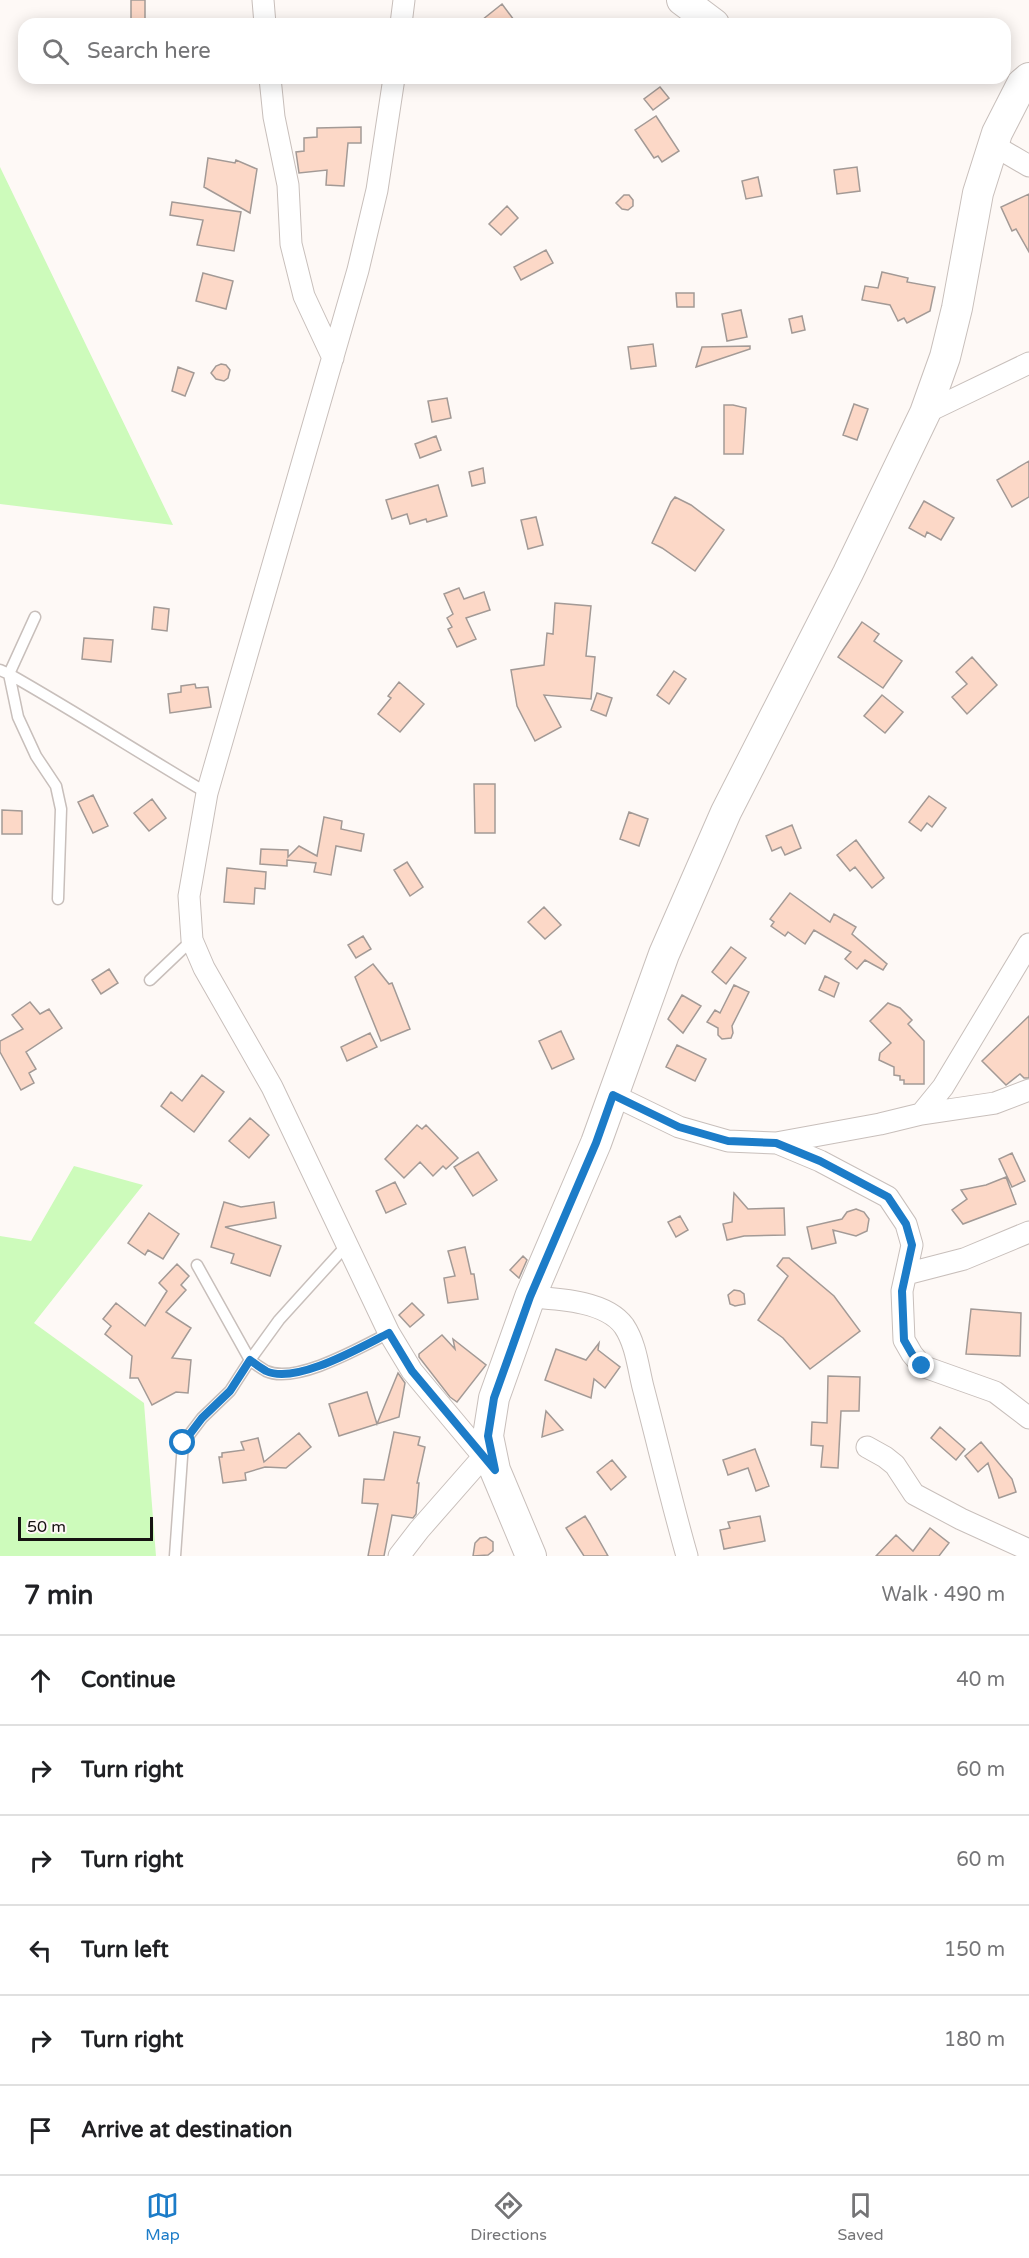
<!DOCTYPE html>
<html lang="en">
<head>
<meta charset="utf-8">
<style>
  :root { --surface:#fff; --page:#f2f2f2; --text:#202124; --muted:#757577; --line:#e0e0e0; --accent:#1c7cc8 }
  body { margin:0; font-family:"Varela Round",sans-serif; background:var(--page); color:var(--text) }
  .scale { position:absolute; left:18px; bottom:15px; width:135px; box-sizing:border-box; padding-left:6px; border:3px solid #161312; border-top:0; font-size:16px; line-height:21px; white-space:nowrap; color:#161312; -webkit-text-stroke:4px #fef9f6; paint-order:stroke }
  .stop { position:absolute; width:18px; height:18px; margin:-14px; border:4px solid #1c7cc8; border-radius:50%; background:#fff }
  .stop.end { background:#1c7cc8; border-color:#fff; box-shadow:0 2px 6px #0008 }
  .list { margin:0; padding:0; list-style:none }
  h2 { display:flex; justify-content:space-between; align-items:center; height:78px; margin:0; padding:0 24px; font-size:26px }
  h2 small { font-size:20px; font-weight:400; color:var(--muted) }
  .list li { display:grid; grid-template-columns:39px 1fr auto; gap:18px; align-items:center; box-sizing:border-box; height:90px; padding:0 24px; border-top:2px solid var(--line) }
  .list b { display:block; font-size:22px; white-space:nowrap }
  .list em { font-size:20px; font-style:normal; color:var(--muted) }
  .icon { flex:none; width:33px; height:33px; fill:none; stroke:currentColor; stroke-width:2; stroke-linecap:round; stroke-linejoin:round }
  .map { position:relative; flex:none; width:1029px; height:1556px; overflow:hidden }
  .search { position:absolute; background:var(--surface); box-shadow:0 3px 15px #0003; left:18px; right:18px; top:18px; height:66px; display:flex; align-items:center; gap:15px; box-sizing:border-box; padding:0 21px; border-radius:18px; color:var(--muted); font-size:22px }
  .sheet { height:618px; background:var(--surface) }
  nav { display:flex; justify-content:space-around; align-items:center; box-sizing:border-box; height:84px; border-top:2px solid var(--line); background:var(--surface); font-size:16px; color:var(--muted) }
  nav a { display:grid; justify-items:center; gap:3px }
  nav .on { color:var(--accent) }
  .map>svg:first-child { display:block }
</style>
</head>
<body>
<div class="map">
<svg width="1029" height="1556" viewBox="0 0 1029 1556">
  <rect width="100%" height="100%" fill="#fef9f6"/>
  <path fill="#cdfbbb" d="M 0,167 L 173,525 L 0,504 Z
    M 74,1166 L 143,1185 L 34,1323 L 144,1403 L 156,1556 L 0,1556 L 0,1236 L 31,1241 Z"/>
  <path fill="#fcd8c7" stroke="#a39a96" stroke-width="1.5" d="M 131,0 L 145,0 L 145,24 L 131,24 Z
    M 502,4 L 517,24 L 477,24 Z
    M 660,87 L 669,98 L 653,110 L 644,99 Z
    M 656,116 L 679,151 L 662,162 L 658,156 L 654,158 L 635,130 Z
    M 361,127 L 361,143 L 348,143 L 344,186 L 326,185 L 327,170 L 299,173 L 296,152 L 304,151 L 304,138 L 317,137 L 317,128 Z
    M 208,158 L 235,163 L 236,160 L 257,169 L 250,213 L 204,187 Z
    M 857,167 L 860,191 L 837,194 L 834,170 Z
    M 758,177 L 762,196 L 746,199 L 742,181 Z
    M 1029,194 L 1029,252 L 1016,229 L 1012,231 L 1001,207 Z
    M 624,195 L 629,195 L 633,200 L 633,206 L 628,210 L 622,209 L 616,203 Z
    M 172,202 L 241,212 L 234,251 L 197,245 L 203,220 L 170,215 Z
    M 507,206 L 518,218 L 501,235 L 489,224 Z
    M 546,250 L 553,263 L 521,280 L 514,267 Z
    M 882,272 L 908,278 L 907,282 L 935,287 L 930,311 L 907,323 L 904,318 L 898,321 L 890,305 L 862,300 L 865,286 L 878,288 Z
    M 203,273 L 233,281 L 226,309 L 196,301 Z
    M 676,293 L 694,293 L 694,307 L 677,307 Z
    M 741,310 L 747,337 L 727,341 L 722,314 Z
    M 802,316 L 805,330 L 792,333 L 789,319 Z
    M 653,344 L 656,366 L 631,369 L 628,347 Z
    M 750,346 L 750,349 L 696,367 L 702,347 Z
    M 221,364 L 226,365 L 230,370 L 228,378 L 224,381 L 216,379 L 211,373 L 216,366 Z
    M 178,367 L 194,373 L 185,396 L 172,391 Z
    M 447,398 L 451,418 L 432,422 L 428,401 Z
    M 854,404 L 868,409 L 857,440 L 843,435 Z
    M 724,405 L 733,405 L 746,408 L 743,454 L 724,454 Z
    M 436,436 L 441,450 L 420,458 L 415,444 Z
    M 1029,461 L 1029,497 L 1012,507 L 997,480 Z
    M 483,468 L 485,483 L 472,486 L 469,472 Z
    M 438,485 L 447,516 L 427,522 L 426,519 L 410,524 L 407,514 L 392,519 L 386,500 Z
    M 675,497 L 691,505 L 724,530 L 695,571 L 662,548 L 652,543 L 671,502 Z
    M 924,501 L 954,518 L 941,540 L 927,532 L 925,537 L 909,528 Z
    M 536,517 L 543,545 L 528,549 L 521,520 Z
    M 459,588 L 464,599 L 484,592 L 490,610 L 466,618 L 476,639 L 457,647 L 448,629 L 452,627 L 447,618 L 453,614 L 444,594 Z
    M 555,603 L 591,606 L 586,656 L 595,657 L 591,699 L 544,695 L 561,727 L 535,741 L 517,706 L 511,670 L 544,665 L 547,633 L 553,634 Z
    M 154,607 L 169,609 L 167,631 L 152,629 Z
    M 862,622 L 879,634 L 874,641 L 902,661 L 883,688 L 838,657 Z
    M 84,638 L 113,640 L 111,662 L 82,659 Z
    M 972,657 L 997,685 L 967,714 L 952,697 L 967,684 L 956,672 Z
    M 674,671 L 686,679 L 669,704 L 657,695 Z
    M 399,682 L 424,704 L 400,732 L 378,714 L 391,698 L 388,696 Z
    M 195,684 L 196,688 L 208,687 L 211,707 L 170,713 L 168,694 L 181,692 L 181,686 Z
    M 597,693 L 612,698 L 606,716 L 591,710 Z
    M 882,695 L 903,712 L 885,733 L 864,716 Z
    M 474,784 L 495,784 L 495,833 L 475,833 Z
    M 93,795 L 108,826 L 93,833 L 78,802 Z
    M 929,796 L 946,808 L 932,827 L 927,823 L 921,831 L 909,822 Z
    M 152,799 L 166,818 L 149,831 L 134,813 Z
    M 2,810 L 22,811 L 22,834 L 2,834 Z
    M 629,812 L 648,819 L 639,846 L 620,839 Z
    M 324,817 L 342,821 L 341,829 L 364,834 L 361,851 L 336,846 L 331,875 L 314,872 L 316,863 L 287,860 L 287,866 L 260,864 L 261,849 L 288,850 L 288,857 L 299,846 L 317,856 Z
    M 792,825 L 801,848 L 785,855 L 781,847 L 772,851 L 766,836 Z
    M 856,840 L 884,878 L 872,888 L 855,867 L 850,871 L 837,855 Z
    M 407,862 L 423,887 L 410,896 L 394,870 Z
    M 227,868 L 266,872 L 265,889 L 255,888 L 254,904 L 224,902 Z
    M 790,893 L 830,922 L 834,914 L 856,927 L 852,934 L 887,964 L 883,970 L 865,960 L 857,969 L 845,959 L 851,952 L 814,930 L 805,944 L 788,932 L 785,936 L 771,926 L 774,922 L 770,919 Z
    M 544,907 L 561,925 L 545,939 L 528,922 Z
    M 363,936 L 371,949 L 356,958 L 348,945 Z
    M 731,947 L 746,958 L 726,984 L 712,972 Z
    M 373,964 L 389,984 L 392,983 L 410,1029 L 381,1041 L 355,977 Z
    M 109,969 L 118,983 L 101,994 L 92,980 Z
    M 825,976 L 839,983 L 834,997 L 819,990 Z
    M 734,985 L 749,992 L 732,1026 L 733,1033 L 731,1038 L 722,1039 L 718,1035 L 718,1028 L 707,1022 L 715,1010 L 720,1013 Z
    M 682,995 L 701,1006 L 683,1033 L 668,1019 Z
    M 30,1002 L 40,1014 L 49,1009 L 62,1028 L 26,1052 L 36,1069 L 29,1073 L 34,1083 L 21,1090 L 0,1052 L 0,1041 L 23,1029 L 12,1015 Z
    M 888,1003 L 900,1008 L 912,1020 L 908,1024 L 924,1041 L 924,1084 L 904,1084 L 904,1080 L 900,1080 L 900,1076 L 894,1075 L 894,1067 L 879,1060 L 880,1053 L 891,1043 L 870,1021 Z
    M 1029,1016 L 1029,1078 L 1024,1078 L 1020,1074 L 1006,1085 L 982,1061 Z
    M 561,1031 L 574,1059 L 552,1069 L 539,1041 Z
    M 370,1033 L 377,1047 L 347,1061 L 341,1047 Z
    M 677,1045 L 706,1059 L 695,1081 L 666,1067 Z
    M 202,1075 L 224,1092 L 194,1132 L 161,1106 L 171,1092 L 182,1101 Z
    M 250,1118 L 269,1135 L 249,1158 L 229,1141 Z
    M 417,1125 L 422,1129 L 426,1125 L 458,1158 L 446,1169 L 443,1166 L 433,1176 L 420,1162 L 404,1178 L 385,1159 Z
    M 478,1152 L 497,1180 L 473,1196 L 454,1167 Z
    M 1012,1153 L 1025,1181 L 1012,1187 L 999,1159 Z
    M 1006,1177 L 1016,1204 L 963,1224 L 952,1210 L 967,1199 L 961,1190 L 986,1185 Z
    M 395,1182 L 406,1204 L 386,1213 L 376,1191 Z
    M 734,1193 L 748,1209 L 784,1208 L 785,1235 L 744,1236 L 727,1240 L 723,1224 L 732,1222 Z
    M 224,1202 L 241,1207 L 274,1202 L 276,1218 L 225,1227 L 281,1246 L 270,1276 L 231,1263 L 234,1254 L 211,1247 Z
    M 856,1209 L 864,1212 L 869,1219 L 867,1231 L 856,1236 L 833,1230 L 836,1243 L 812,1249 L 807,1227 L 842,1219 L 847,1212 Z
    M 149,1213 L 179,1234 L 163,1259 L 148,1250 L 145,1255 L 128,1243 Z
    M 680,1216 L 688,1230 L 676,1237 L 668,1222 Z
    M 465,1247 L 471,1274 L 474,1274 L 478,1299 L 448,1303 L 444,1278 L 455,1276 L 448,1251 Z
    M 523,1256 L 527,1260 L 519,1278 L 510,1270 Z
    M 783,1258 L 789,1258 L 834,1296 L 860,1331 L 810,1369 L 783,1338 L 758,1320 L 788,1276 L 777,1266 Z
    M 177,1264 L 189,1276 L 181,1285 L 186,1290 L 166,1312 L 191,1328 L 172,1358 L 191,1360 L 188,1393 L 176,1392 L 152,1405 L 138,1378 L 130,1378 L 132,1356 L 105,1334 L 111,1326 L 103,1319 L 116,1303 L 145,1326 L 167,1291 L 159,1283 Z
    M 734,1290 L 740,1291 L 744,1294 L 745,1304 L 735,1306 L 730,1304 L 728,1295 Z
    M 412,1303 L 424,1315 L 410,1327 L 399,1315 Z
    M 971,1309 L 1021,1313 L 1020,1356 L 966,1354 Z
    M 442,1335 L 455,1349 L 453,1339 L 486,1365 L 457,1402 L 450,1397 L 419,1357 L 419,1354 Z
    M 599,1343 L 598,1350 L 620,1367 L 605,1388 L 594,1379 L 591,1398 L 545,1380 L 556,1349 L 586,1360 Z
    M 398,1373 L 405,1383 L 399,1417 L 339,1436 L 329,1404 L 367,1392 L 377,1424 Z
    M 828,1376 L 860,1377 L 859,1411 L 841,1411 L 838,1468 L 821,1467 L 823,1446 L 811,1445 L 812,1422 L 827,1423 Z
    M 546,1411 L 563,1430 L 542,1437 Z
    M 940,1427 L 965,1449 L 956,1460 L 931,1438 Z
    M 394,1432 L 420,1437 L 418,1445 L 425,1447 L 417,1483 L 419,1483 L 416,1514 L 413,1518 L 392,1515 L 384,1556 L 368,1556 L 378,1504 L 362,1503 L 364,1479 L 384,1480 Z
    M 299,1433 L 311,1447 L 286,1468 L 265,1467 L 245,1473 L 246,1480 L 223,1483 L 219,1457 L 222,1457 L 222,1453 L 244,1450 L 241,1442 L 258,1438 L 264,1462 Z
    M 981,1442 L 1012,1479 L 1016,1492 L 999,1498 L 988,1463 L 978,1472 L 965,1456 Z
    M 755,1449 L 769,1486 L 756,1491 L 748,1468 L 728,1475 L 723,1460 Z
    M 612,1460 L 626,1477 L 611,1490 L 597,1472 Z
    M 585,1516 L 590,1524 L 608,1556 L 584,1556 L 566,1528 Z
    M 760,1516 L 765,1541 L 724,1549 L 720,1530 L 730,1528 L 728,1522 Z
    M 930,1528 L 949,1543 L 939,1556 L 876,1556 L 896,1535 L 913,1551 Z
    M 486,1537 L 493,1542 L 493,1551 L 488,1555 L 473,1556 L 475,1543 L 480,1538 Z"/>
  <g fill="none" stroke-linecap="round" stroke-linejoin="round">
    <defs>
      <path id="lane" d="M 35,617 L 9,674 C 76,712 141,754 207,793
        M 0,670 L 9,674 L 18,717 L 36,756 L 56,786 L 61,809 L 58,899
        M 150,980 L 192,940
        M 346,1246 L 279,1320 L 250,1360 C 255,1364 261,1368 266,1371 C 296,1385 361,1347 389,1333
        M 175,1556 L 183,1443 L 202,1418 L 230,1391 L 250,1360 L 197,1265"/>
      <path id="street" d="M 263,0 L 265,24
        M 401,24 L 404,0
        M 270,78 L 274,117 L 288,185 L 291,244 L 304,296 L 333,358
        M 394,78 L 377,190 L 358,270 L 207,793 L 189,896 L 192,940 L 204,968 L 272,1087 L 389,1333 L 412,1371 L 493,1468
        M 993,145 L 1029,166
        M 925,413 L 1029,363
        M 613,1095 L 679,1127 L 728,1141 L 776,1143 L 880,1124 L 921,1114 L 943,1087 L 1029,944
        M 921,1114 L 995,1103 L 1029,1090
        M 777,1143 L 820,1161 L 888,1197 L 906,1224 L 912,1245 L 902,1291 L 904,1340 L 912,1354 L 922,1366 L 995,1392 L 1029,1418
        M 906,1274 L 964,1259 L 1029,1232
        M 530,1297 C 559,1299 606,1301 624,1326 C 636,1344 638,1367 643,1387 C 658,1444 671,1500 687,1556
        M 867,1447 L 885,1457 L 895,1465 L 914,1494 L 961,1519 L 1029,1550
        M 399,1556 L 419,1530 L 483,1457"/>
      <path id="secondary" d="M 682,0 L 714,24
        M 531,1556 L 495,1470 L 488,1436 L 494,1398 L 530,1297 L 596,1143 L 664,954 L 726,812 L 848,573 L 925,413 L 945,357 L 957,308 L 978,193 L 997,133 L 1022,84 L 1029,78"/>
    </defs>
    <use href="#lane" stroke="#c8bfbb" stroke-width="13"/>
    <use href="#street" stroke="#c8bfbb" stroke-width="23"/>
    <use href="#secondary" stroke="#c8bfbb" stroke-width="32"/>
    <use href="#lane" stroke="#fff" stroke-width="10"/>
    <use href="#street" stroke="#fff" stroke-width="21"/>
    <use href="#secondary" stroke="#fff" stroke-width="30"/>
  </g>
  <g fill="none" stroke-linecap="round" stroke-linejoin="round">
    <path stroke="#1c7cc8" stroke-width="8" d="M 183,1443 L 202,1418 L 230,1391 L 250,1360 C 255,1364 261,1368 266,1371 C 296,1385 361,1347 389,1333 L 412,1371 L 495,1470 L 488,1436 L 494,1398 L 530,1297 L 596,1143 L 613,1095 L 679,1127 L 728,1141 L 776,1143 L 820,1161 L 888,1197 L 906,1224 L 912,1245 L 902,1291 L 904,1340 L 912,1354 L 922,1366"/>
  </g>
</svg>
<div class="scale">50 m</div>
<div class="stop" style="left:183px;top:1443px"></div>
<div class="stop end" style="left:922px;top:1366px"></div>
<div class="search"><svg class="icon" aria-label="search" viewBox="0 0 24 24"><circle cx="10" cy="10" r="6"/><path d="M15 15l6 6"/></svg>Search here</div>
</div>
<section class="sheet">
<h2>7 min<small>Walk · 490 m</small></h2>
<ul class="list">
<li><svg class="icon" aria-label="ahead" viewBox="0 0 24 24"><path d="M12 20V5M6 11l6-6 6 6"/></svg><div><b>Continue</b></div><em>40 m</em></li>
<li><svg class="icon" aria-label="right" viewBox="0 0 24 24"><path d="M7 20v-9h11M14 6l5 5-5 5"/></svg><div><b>Turn right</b></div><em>60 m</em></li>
<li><svg class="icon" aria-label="right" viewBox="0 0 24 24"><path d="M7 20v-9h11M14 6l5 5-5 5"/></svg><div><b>Turn right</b></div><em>60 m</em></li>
<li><svg class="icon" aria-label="left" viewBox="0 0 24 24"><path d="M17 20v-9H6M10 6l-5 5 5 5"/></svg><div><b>Turn left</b></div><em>150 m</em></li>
<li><svg class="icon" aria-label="right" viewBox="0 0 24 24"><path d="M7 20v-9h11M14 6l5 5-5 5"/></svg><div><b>Turn right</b></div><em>180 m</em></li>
<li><svg class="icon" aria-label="arrive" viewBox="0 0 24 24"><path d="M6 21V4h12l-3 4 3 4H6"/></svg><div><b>Arrive at destination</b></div></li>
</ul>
</section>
<nav>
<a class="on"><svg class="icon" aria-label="map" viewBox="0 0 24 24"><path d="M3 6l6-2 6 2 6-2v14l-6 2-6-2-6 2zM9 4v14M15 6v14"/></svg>Map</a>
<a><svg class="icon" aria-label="directions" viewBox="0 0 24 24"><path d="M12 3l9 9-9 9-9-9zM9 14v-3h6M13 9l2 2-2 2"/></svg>Directions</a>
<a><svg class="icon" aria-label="saved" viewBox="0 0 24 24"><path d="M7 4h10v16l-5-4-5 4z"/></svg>Saved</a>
</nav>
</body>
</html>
